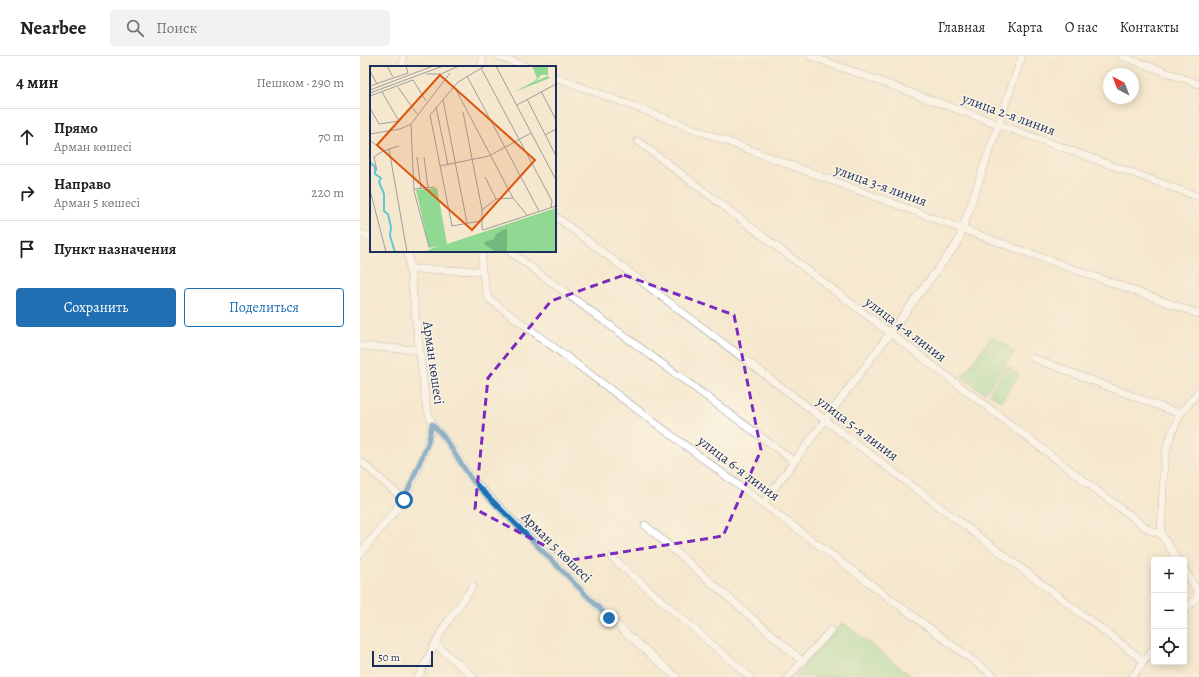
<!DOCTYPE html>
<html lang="ru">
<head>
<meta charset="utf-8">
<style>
  :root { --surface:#fff; --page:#f2f2f2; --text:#202124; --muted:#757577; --line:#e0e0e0; --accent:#1f6fb2 }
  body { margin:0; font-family:Alegreya,serif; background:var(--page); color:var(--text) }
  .controls { position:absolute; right:12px; bottom:12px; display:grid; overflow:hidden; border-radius:4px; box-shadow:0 2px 10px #0003 }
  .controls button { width:36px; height:36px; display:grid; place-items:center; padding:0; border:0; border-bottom:1px solid var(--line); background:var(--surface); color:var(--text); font:20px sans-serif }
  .compass { position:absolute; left:743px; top:12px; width:36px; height:36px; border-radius:50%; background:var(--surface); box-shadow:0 2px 10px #0003; rotate:318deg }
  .scale { position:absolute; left:12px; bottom:10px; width:61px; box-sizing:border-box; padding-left:4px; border:2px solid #1b2f5e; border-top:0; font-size:11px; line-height:14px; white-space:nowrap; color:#1b2f5e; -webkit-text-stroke:3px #fcf5e5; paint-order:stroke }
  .stop { position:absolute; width:12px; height:12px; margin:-9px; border:3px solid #1f6fb2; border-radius:50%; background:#fff }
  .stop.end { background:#1f6fb2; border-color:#fff; box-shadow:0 1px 4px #0008 }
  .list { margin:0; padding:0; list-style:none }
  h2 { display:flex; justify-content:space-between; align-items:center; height:52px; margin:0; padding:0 16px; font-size:17px }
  h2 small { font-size:13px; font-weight:400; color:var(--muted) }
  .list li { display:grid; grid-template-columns:26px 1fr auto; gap:12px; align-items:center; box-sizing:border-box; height:56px; padding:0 16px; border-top:1px solid var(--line) }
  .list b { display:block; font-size:15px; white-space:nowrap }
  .list p { margin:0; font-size:13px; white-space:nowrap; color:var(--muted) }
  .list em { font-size:13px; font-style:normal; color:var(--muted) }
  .actions { display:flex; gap:8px; padding:12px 16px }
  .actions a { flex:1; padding:9px 0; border:1px solid var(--accent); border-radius:4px; text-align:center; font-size:14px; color:var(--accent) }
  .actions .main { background:var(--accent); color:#fff }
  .icon { flex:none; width:22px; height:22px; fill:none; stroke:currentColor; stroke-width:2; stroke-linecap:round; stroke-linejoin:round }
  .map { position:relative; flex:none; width:839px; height:621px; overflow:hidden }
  header { display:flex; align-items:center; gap:24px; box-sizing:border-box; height:56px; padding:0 20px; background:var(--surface); border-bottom:1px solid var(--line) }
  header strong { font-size:19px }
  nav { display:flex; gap:22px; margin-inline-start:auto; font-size:14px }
  .search { width:280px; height:36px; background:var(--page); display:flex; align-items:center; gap:10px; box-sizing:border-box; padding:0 14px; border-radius:4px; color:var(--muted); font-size:15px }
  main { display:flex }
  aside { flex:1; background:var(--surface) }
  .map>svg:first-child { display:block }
</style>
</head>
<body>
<header>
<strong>Nearbee</strong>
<div class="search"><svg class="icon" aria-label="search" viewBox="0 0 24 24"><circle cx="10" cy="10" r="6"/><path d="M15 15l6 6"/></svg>Поиск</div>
<nav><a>Главная</a><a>Карта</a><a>О нас</a><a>Контакты</a></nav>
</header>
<main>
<aside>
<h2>4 мин<small>Пешком · 290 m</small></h2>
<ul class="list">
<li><svg class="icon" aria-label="ahead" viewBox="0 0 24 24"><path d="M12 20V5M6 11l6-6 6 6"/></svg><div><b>Прямо</b><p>Арман көшесі</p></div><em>70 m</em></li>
<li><svg class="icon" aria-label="right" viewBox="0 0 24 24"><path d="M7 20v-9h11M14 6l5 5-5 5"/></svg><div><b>Направо</b><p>Арман 5 көшесі</p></div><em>220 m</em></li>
<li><svg class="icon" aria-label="arrive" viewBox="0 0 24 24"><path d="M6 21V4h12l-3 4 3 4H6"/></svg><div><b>Пункт назначения</b></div></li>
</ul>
<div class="actions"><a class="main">Сохранить</a><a>Поделиться</a></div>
</aside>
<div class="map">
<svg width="839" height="621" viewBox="0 0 839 621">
  <rect width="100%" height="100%" fill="#fcf5e5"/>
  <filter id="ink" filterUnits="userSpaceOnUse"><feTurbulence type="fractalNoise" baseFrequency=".025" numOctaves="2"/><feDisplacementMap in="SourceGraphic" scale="8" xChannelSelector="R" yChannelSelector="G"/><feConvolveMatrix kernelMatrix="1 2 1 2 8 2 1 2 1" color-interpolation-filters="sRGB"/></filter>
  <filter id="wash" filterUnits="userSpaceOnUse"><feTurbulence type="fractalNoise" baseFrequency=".012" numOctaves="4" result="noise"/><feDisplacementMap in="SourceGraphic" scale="16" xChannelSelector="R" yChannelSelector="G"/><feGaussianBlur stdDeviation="0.9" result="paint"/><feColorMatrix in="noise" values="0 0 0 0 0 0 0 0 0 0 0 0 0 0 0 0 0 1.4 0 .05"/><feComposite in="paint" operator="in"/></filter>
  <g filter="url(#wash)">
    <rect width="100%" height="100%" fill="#f5e8ce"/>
    <path fill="#91d893" stroke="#568478" d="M 632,280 L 655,296 L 624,337 L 602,321 Z
      M 647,310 L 659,319 L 641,345 L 629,337 Z
      M 483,567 L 552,621 L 434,621 Z"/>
  </g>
  <g filter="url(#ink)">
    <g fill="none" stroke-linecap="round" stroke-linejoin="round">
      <defs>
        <path id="minor" d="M 43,0 L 43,11
          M 122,0 L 122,11
          M 138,0 L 167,11
          M 450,0 L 839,141
          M 761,0 L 839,28
          M 195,21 L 602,173 L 839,258
          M 278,85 L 789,474 L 801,478
          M 195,160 L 784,605
          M 0,178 L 11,181
          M 122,195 L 122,215 L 128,242 L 635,621
          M 149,195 L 434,405
          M 49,213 L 122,215
          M 0,290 L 58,294
          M 673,302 L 820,358
          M 72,368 L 84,381 L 113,424 L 249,562 L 316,621
          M 3,407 L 44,444
          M 404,446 L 598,186 L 662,0
          M 285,469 L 442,605
          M 0,498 L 35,455 L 51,430 L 68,387 L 72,368 L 66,349 L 48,195
          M 252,502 L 390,621
          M 818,504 L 801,478 L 804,408 L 808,387 L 820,358 L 839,335
          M 824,513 L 839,537
          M 824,556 L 839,538
          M 75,588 L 114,621
          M 58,621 L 84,571 L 113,530
          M 428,621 L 471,574
          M 772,621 L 794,592"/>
      </defs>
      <use href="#minor" stroke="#888c96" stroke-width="8"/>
      <use href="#minor" stroke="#fff" stroke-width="7"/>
    </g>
  </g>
  <g fill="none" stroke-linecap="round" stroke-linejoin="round" filter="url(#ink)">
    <path stroke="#1f6fb2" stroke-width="5" d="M 44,444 L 68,387 L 72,368 L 84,381 L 112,424 L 249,562"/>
  </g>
  <path d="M0 0H839V621H0ZM 264,219 L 374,259 L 401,394 L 363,480 L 212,504 L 115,453 L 128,322 L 191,245 Z" fill="#f5e8ce" fill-opacity=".55" fill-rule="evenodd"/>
  <path fill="none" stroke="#7b2cbf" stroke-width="3" stroke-dasharray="8 5" stroke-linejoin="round" d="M 264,219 L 374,259 L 401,394 L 363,480 L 212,504 L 115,453 L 128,322 L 191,245 Z"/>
  <g text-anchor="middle" stroke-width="3" stroke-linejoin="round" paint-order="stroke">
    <g font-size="14" fill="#1b2f5e" stroke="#fcf5e5">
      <text transform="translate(649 58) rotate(20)" y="5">улица 2-я линия</text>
      <text transform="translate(521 129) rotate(20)" y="5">улица 3-я линия</text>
      <text transform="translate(546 273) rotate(37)" y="5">улица 4-я линия</text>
      <text transform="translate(74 307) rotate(82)" y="5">Арман көшесі</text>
      <text transform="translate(498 372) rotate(37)" y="5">улица 5-я линия</text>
      <text transform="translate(379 412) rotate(37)" y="5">улица 6-я линия</text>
      <text transform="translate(197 491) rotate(45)" y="5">Арман 5 көшесі</text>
    </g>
  </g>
  <g transform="translate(10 10)">
    <rect width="186" height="186" fill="#f5e8ce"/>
    <path d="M 162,0 L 178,0 L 178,9 L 171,9 L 166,15 L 178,10 L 180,12 L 144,26 L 165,15 L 167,12 ZM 67,122 L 77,178 L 186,142 L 186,186 L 59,186 L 58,184 L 68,180 L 59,182 L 46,124 Z" fill="#91d893"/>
    <path d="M 137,162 L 137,186 L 127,186 L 115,179 L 114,176 L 124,173 L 126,168 Z" fill="#74b87d"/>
    <path fill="none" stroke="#5ec7d9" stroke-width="2" d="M 0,96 L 5,101 L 5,108 L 11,112 L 9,116 L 14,128 L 14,145 L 18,148 L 21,161 L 20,170 L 25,186"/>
    <path fill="none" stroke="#9e9ea1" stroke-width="1" d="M 17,0 L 23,11M 126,0 L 186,114M 111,2 L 182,135 L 181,141M 0,5 L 7,18M 56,8 L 71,8 L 89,0M 97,10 L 169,145M 0,20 L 38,7 L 36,0M 84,20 L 143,132M 28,21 L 47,48M 0,24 L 63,0M 171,25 L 186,54M 12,26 L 29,55M 0,27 L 73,0M 0,30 L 43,14 L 56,35M 157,33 L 186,90M 73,34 L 97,157M 147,39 L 186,18M 66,41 L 78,99M 0,42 L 9,58 L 29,55M 93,46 L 112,144M 41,58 L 44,125 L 59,181M 0,68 L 30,63 L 41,58 L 80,7M 175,69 L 186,63M 0,74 L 13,85M 19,83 L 37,186M 47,91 L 51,123M 54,91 L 58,122M 70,100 L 119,90 L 161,67M 7,105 L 4,91 L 13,85 L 29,80M 115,111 L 126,133M 44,123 L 65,121M 0,124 L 16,186M 157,149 L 143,132 L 126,133 L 112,144 L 112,163 L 113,164 L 186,140M 110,155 L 82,160 L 60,49 L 88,16 L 115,0"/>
    <path fill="#de5710" fill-opacity="0.15" stroke="#de5710" stroke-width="2" d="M 70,9 L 165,94 L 102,164 L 7,79 Z"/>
    <rect width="186" height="186" fill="none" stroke="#1b2f5e" stroke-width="2"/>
  </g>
</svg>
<div class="controls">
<button>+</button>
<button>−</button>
<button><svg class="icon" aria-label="locate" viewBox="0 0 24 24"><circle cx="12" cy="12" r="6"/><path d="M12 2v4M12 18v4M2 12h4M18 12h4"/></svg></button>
</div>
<svg class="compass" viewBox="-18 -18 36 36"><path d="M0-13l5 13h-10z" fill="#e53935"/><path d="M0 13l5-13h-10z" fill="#757577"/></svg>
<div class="scale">50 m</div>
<div class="stop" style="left:44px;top:444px"></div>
<div class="stop end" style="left:249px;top:562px"></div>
</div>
</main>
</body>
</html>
